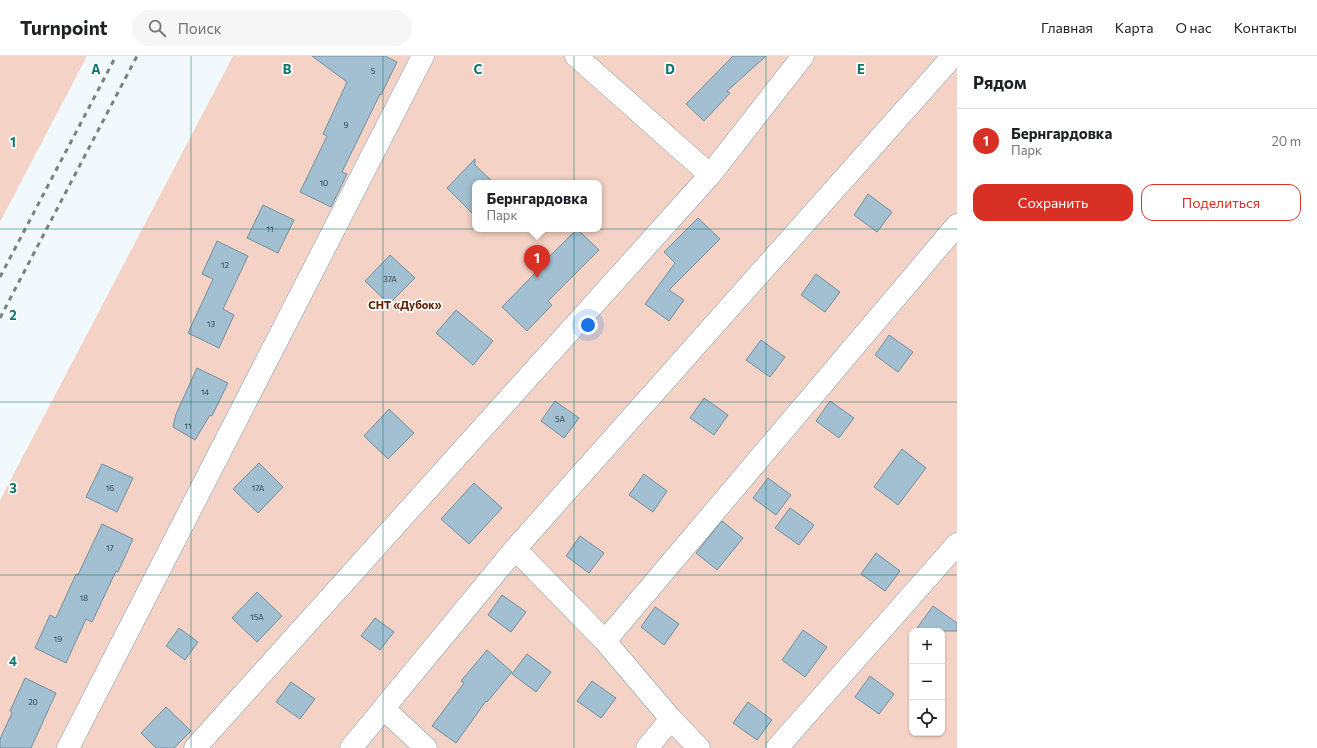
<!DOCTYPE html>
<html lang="ru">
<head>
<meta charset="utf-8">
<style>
  :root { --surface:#fff; --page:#f6f6f6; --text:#202124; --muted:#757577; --line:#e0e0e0; --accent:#d93025 }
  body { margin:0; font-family:Commissioner,sans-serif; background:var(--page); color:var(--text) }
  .controls { position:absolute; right:12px; bottom:12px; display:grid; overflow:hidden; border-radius:8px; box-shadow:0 1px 3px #0004 }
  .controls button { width:36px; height:36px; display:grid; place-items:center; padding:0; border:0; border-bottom:1px solid var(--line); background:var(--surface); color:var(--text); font:20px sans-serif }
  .you { position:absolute; left:588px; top:269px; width:14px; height:14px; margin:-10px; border:3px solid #fff; border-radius:50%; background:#1a73e8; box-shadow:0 0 0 6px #1a73e833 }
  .badge { display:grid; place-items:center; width:26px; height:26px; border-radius:50%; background:var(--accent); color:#fff; font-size:13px; font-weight:700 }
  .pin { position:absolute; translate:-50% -33px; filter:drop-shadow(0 1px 2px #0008) }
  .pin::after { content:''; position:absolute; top:21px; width:14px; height:12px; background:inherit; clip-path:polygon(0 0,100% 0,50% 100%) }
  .popup { position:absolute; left:472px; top:124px; width:130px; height:52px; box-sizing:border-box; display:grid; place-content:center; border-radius:8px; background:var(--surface); filter:drop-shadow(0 1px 3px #0005); font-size:13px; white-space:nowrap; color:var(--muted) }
  .popup b { font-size:15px; color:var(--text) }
  .popup::after { content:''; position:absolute; left:50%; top:100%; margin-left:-8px; border:8px solid transparent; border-top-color:var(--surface) }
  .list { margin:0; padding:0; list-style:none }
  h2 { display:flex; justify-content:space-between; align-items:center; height:52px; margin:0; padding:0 16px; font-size:17px }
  h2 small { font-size:13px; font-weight:400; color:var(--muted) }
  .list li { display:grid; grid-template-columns:26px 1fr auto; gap:12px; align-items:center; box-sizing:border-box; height:64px; padding:0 16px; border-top:1px solid var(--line) }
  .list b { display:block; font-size:15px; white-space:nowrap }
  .list p { margin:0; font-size:13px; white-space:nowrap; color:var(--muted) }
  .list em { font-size:13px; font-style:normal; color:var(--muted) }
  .actions { display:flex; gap:8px; padding:12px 16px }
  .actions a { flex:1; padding:9px 0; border:1px solid var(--accent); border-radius:12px; text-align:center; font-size:14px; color:var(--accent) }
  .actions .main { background:var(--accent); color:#fff }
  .icon { flex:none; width:22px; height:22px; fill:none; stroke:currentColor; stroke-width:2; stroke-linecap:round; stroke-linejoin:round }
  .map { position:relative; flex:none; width:957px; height:692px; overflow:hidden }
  header { display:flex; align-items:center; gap:24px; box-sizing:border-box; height:56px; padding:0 20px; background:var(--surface); border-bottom:1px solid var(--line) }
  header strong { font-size:19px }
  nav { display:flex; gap:22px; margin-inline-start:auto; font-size:14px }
  .search { width:280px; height:36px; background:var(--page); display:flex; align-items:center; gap:10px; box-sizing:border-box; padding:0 14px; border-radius:22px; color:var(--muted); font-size:15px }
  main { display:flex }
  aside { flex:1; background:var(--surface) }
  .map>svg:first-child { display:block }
</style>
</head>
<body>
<header>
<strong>Turnpoint</strong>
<div class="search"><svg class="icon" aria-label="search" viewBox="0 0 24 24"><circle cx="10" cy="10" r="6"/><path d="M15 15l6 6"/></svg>Поиск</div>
<nav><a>Главная</a><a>Карта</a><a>О нас</a><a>Контакты</a></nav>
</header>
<main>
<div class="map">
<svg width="957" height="692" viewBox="0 0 957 692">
  <rect width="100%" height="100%" fill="#f2f9fc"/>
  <path fill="#f4d2c5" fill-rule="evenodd" d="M 0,0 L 87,0 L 0,166 Z
    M 233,0 L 957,0 L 957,692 L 0,692 L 0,444 ZM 475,127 L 599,127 L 599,173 L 475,173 ZM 912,575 L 942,575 L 942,677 L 912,677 Z"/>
  <path fill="#a2c0d1" stroke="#728f9f" d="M 312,0 L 385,0 L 397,6 L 381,39 L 380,38 L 342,116 L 347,118 L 331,151 L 300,136 L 327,80 L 323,78 L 347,26 Z
    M 733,0 L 766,0 L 727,35 L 730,37 L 704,65 L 686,48 Z
    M 475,103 L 475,109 L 494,127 L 475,127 L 475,160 L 447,132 Z
    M 868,138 L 892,156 L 877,176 L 854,159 Z
    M 263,149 L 294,164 L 278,197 L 247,182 Z
    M 698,162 L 720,183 L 669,234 L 684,244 L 669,265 L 645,248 L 675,207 L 664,196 Z
    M 577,173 L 599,194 L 548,245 L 552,249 L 527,275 L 502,251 L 544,208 L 543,207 Z
    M 217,185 L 248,200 L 223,253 L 234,259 L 219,292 L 188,277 L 213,223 L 202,218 Z
    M 390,199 L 415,222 L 389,248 L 365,225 Z
    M 816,218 L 840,236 L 825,256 L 801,239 Z
    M 456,254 L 493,285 L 473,309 L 436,277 Z
    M 889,279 L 913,296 L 898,316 L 875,299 Z
    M 761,284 L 785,301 L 770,321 L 746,304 Z
    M 197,312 L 228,327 L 212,360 L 210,359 L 195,384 L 173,371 L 176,358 Z
    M 704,342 L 728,359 L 714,379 L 690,362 Z
    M 555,345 L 579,362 L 564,382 L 541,365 Z
    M 830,345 L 854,362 L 839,382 L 816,365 Z
    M 389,353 L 414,377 L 388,403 L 364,380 Z
    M 902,393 L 926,412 L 898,449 L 874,431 Z
    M 259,407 L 283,431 L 258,457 L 233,433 Z
    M 102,408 L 133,422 L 117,456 L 86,441 Z
    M 644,418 L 667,435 L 653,456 L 629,439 Z
    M 768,422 L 791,439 L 776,459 L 753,442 Z
    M 474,427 L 502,452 L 469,488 L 441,463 Z
    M 790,452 L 814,469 L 799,489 L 775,472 Z
    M 722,465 L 743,482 L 717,514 L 696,497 Z
    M 102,468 L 133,483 L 118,516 L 116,515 L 92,566 L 86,563 L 66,607 L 35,592 L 50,559 L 56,562 L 76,518 L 78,519 Z
    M 580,480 L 604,497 L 589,517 L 566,500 Z
    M 876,497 L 900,515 L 885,535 L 861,518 Z
    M 257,536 L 282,560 L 257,586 L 232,562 Z
    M 502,539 L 526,556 L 511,576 L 488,559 Z
    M 933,550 L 957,567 L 957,575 L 915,575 Z
    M 655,551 L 679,568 L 664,589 L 641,571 Z
    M 375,562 L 394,576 L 380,594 L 361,580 Z
    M 179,572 L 198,586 L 185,604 L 166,590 Z
    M 803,574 L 827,591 L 805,621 L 782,604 Z
    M 487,594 L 512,616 L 487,646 L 486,645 L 456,687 L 432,670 L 464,627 L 461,625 Z
    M 527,598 L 551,616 L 536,636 L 512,618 Z
    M 870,620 L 894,638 L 879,658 L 855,641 Z
    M 25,622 L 56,637 L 31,692 L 0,692 L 0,683 L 12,657 L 10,655 Z
    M 592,625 L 616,642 L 601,662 L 577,645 Z
    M 291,626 L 315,643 L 300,663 L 276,646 Z
    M 748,646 L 772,664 L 757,684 L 733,667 Z
    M 166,651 L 191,675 L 174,692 L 156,692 L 141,677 Z"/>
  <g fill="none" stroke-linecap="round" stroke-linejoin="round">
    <defs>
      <path id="street" d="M 576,0 L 710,119
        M 515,493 L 605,585 L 671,663 L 699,692
        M 605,585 L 957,169
        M 384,653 L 426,692
        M 68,692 L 423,0
        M 195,692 L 710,119 L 803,0
        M 351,692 L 515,493 L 953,0
        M 647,692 L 671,663
        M 777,692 L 957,488"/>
    </defs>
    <use href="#street" stroke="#819fae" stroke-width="23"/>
    <use href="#street" stroke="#fff" stroke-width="22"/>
    <path stroke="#788185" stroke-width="3" stroke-dasharray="5 5" stroke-linecap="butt" d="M 0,221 L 116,0
      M 0,262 L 137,0"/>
  </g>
  <path fill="none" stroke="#0f766e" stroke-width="1" stroke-opacity="0.55" d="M 191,0 L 191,692M 383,0 L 383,692M 574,0 L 574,692M 766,0 L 766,692M 0,173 L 957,173M 0,346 L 957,346M 0,519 L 957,519"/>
  <g text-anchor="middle" stroke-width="3.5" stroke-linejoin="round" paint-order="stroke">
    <g font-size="8" fill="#2e3e47">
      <text x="373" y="18">5</text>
      <text x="346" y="72">9</text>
      <text x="324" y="130">10</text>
      <text x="270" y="176">11</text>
      <text x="225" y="212">12</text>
      <text x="390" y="226">37А</text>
      <text x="211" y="271">13</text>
      <text x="205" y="339">14</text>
      <text x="560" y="366">5А</text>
      <text x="188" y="373">11</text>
      <text x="110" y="435">16</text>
      <text x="258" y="435">17А</text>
      <text x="110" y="495">17</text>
      <text x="84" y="545">18</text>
      <text x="257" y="564">15А</text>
      <text x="58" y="586">19</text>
      <text x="33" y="649">20</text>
    </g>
    <g font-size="11" font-weight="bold" fill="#612301" stroke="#fff">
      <text x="405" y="253">СНТ «Дубок»</text>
    </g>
  </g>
  <g font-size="13" text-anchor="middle" font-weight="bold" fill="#0f766e" stroke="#fff" stroke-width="3.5" stroke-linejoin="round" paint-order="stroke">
    <text x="96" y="18">A</text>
    <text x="287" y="18">B</text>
    <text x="478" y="18">C</text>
    <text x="670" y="18">D</text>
    <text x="861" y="18">E</text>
    <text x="13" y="91">1</text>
    <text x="13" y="264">2</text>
    <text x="13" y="437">3</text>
    <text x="13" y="610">4</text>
  </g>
</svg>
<div class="controls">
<button>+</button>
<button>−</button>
<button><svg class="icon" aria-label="locate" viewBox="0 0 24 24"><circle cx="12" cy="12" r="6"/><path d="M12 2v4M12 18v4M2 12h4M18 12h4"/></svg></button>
</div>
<div class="you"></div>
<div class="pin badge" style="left:537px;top:222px">1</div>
<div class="popup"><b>Бернгардовка</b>Парк</div>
</div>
<aside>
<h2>Рядом<small></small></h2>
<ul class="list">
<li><span class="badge">1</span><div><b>Бернгардовка</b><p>Парк</p></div><em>20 m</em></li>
</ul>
<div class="actions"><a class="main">Сохранить</a><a>Поделиться</a></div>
</aside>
</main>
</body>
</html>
